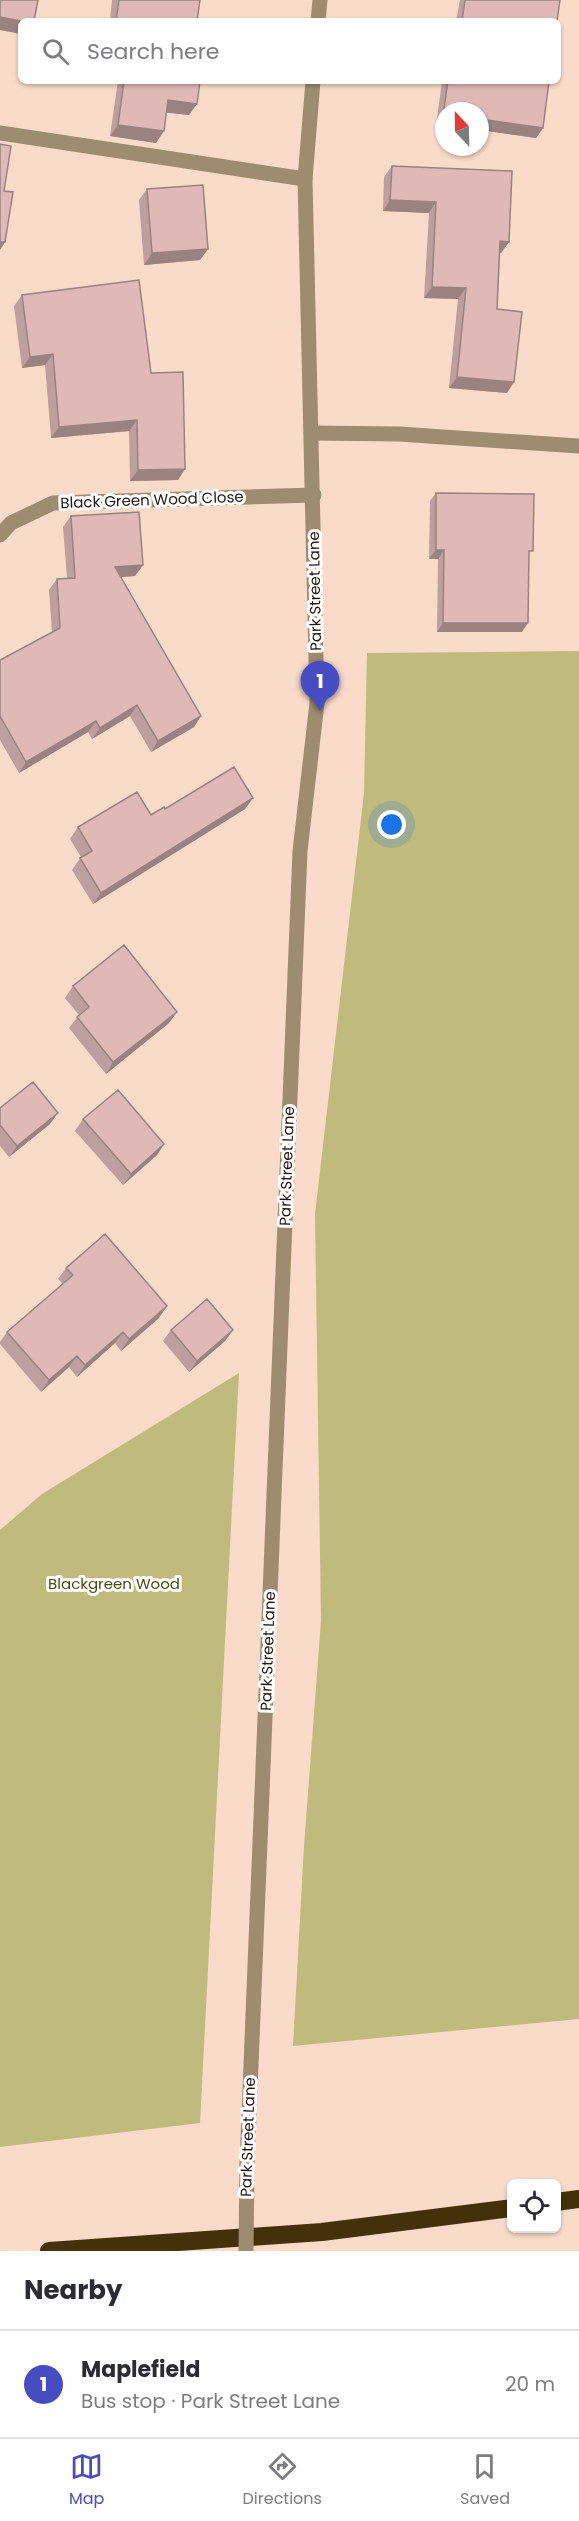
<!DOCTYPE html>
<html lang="en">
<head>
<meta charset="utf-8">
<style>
  :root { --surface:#fff; --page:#f7f7f7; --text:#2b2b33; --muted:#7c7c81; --line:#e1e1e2; --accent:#464dc2 }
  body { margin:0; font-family:Poppins,sans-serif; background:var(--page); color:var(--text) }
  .controls { position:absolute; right:18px; bottom:18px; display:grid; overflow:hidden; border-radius:9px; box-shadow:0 2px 4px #0004 }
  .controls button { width:54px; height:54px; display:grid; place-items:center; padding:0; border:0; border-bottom:2px solid var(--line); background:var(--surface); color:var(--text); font:30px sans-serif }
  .compass { position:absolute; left:435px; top:102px; width:54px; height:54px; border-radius:50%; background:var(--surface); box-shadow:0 2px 4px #0004; rotate:338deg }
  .you { position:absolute; left:392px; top:825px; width:21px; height:21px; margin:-15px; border:4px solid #fff; border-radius:50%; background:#1a73e8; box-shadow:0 0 0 9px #1a73e833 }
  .badge { display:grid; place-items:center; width:39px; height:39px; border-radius:50%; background:var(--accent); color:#fff; font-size:20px; font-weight:700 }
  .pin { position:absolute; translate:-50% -50px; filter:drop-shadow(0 2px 3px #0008) }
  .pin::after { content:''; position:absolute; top:32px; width:21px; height:18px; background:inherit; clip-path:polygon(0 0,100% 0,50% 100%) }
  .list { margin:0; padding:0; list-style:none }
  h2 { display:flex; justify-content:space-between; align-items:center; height:78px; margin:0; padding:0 24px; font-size:26px }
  h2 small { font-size:20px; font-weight:400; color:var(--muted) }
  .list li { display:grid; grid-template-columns:39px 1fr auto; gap:18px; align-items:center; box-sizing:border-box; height:108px; padding:0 24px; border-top:2px solid var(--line) }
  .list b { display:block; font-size:22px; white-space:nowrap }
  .list p { margin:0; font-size:20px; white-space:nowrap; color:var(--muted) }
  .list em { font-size:20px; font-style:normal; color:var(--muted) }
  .icon { flex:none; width:33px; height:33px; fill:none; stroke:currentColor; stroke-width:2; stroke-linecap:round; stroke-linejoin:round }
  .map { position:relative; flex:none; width:579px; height:2251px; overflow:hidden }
  .search { position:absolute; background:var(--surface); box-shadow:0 2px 4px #0004; left:18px; right:18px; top:18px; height:66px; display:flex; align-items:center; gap:15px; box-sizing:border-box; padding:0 21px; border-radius:9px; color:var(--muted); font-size:22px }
  .sheet { height:186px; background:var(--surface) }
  nav { display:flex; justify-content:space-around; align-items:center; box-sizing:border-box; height:84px; border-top:2px solid var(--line); background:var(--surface); font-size:16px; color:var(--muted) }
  nav a { display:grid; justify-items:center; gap:3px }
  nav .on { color:var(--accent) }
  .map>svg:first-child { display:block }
</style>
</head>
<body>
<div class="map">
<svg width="579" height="2251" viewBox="0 0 579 2251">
  <rect width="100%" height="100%" fill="#fadac9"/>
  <path fill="#c0bb7c" d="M 579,651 L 579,2019 L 293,2046 L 304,1846 L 321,1621 L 315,1214 L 364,793 L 367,653 Z
    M 239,1373 L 200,2123 L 0,2147 L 0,1530 L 42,1494 Z"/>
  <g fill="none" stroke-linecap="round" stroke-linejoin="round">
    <path stroke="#9e8c71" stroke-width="15" d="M 0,133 L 305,179
      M 0,535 L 11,523 L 53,503 L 314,495"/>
    <path stroke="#9e8c71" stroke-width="15" d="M 311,433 L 399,434 L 579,446"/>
    <path stroke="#9e8c71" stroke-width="15" d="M 318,21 L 320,0
      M 247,2164 L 300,851 L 317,703 L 305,179 L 313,81"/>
    <path stroke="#45300c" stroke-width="18" d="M 556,2202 L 579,2199
      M 49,2251 L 322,2232 L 512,2208"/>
    <path stroke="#9e8c71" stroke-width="15" d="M 246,2251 L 247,2164"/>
  </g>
  <path fill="#bf9f9d" d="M 112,0 L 200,0 L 197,21 L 110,21 Z
    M 460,0 L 557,0 L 557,21 L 456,21 Z
    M 118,81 L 200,81 L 189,115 L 166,112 L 156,143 L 110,136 Z
    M 437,81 L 549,81 L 543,128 L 536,138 L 480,130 L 480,111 L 444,111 L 444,126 L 436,125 L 442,82 Z
    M 392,166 L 509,242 L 501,253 L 500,253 L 497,309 L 507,393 L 449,388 L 458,299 L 424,298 L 429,213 L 383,211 L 384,177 Z
    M 147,189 L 208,249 L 200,260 L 144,265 L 139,200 Z
    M 22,295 L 151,373 L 185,469 L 178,480 L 130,481 L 129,431 L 51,438 L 45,365 L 22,368 L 14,306 Z
    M 436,493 L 522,632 L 437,632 L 438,559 L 429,559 L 430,501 Z
    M 71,516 L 143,565 L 135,576 L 121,577 L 201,716 L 194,727 L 151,752 L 130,716 L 92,739 L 88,732 L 19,773 L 0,740 L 0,660 L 52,633 L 49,590 L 57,579 L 67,578 L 63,527 Z
    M 253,798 L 245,809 L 93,904 L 72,870 L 81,857 L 70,839 L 78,827 L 151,815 L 165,809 Z
    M 73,986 L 169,1023 L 106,1074 L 69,1028 L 79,1015 L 65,998 Z
    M 0,1108 L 50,1124 L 9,1157 L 0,1146 Z
    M 83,1119 L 164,1144 L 157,1155 L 123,1185 L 75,1131 Z
    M 66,1268 L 159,1318 L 121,1351 L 115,1343 L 77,1377 L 69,1367 L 41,1392 L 0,1344 L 0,1342 L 7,1332 L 63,1284 L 58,1279 Z
    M 171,1330 L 233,1330 L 225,1341 L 189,1372 L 163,1341 Z"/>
  <path fill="#9b827f" d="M 0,17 L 21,21 L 21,34 L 0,30 Z
    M 168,100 L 197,104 L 189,115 L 160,112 Z
    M 443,115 L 444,115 L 444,126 L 436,125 Z
    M 480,119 L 543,128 L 536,138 L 480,130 Z
    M 118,125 L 164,131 L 156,143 L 110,136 Z
    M 390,200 L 436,202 L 429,213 L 383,211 Z
    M 500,241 L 509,242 L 501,253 L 493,252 Z
    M 0,242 L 5,242 L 0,250 Z
    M 208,249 L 200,260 L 144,265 L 152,253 Z
    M 432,287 L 466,288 L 458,299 L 424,298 Z
    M 53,354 L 45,365 L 22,368 L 30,357 Z
    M 457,377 L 514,382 L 507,393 L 449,388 Z
    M 137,420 L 129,431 L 51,438 L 59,427 Z
    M 185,469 L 178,480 L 130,481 L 138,470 Z
    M 436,550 L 444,550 L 438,559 L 429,559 Z
    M 143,565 L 135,576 L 107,578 L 115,567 Z
    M 443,623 L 528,623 L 522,632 L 437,632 Z
    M 137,705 L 130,716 L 92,739 L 100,728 Z
    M 201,716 L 194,727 L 151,752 L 158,741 Z
    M 96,721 L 88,732 L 19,773 L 26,762 Z
    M 253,798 L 245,809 L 93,904 L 101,893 Z
    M 177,1012 L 169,1023 L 106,1074 L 113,1062 Z
    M 58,1113 L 50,1124 L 9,1157 L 17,1146 Z
    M 164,1144 L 157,1155 L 123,1185 L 131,1174 Z
    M 167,1306 L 159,1318 L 121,1351 L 129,1339 Z
    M 233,1330 L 225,1341 L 189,1372 L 197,1361 Z
    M 123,1332 L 115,1343 L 77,1377 L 85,1365 Z
    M 77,1356 L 69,1367 L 41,1392 L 49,1380 Z"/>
  <path fill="#deb9b6" stroke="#9b827f" stroke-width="1.5" d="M 0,0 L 38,0 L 34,21 L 21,21 L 0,17 Z
    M 119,0 L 200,0 L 197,21 L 116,21 Z
    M 465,0 L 560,0 L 557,21 L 462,21 Z
    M 124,81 L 200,81 L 197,104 L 168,100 L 164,131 L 118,125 Z
    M 448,81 L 549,81 L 543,128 L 480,119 L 480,111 L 444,111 L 444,115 L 443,115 Z
    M 0,144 L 11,146 L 4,191 L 13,192 L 5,242 L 0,242 Z
    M 392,166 L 512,171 L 509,242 L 500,241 L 497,309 L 522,312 L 514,382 L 457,377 L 466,288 L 432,287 L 436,202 L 390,200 Z
    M 203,185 L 208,249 L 152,253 L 147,189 Z
    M 139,280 L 151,373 L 183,372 L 185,469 L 138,470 L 137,420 L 59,427 L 53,354 L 30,357 L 22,295 Z
    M 436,493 L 534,494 L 533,551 L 529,551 L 528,623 L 443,623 L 444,550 L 436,550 Z
    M 139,512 L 143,565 L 115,567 L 201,716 L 158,741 L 137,705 L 100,728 L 96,721 L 26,762 L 0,716 L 0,660 L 60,628 L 57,579 L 75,578 L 71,516 Z
    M 234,767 L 253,798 L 101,893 L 80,858 L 92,851 L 78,827 L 137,792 L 151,815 L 164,807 L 165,809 Z
    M 124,945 L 177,1012 L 113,1062 L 77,1017 L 89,1007 L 73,986 Z
    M 33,1082 L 58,1113 L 17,1146 L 0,1125 L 0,1108 Z
    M 118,1090 L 164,1144 L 131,1174 L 83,1119 Z
    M 105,1234 L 167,1306 L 129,1339 L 123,1332 L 85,1365 L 77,1356 L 49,1380 L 7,1332 L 73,1275 L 66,1268 Z
    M 207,1299 L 233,1330 L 197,1361 L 171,1330 Z"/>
  <g text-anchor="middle" stroke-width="6" stroke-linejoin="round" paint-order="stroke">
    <g font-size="15" fill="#20150f" stroke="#fff">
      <text transform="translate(152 500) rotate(-2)" y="5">Black Green Wood Close</text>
      <text transform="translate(315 591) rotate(-91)" y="5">Park Street Lane</text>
      <text transform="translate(287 1166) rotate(-88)" y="5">Park Street Lane</text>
      <text transform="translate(268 1651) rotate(-88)" y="5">Park Street Lane</text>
      <text transform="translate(248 2137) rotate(-88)" y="5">Park Street Lane</text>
    </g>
    <g font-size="15" fill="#4f4a0e" stroke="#fff">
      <text x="114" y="1589">Blackgreen Wood</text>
    </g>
  </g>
</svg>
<div class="controls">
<button><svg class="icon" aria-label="locate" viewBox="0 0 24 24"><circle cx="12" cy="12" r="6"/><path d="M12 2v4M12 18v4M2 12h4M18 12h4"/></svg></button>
</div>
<svg class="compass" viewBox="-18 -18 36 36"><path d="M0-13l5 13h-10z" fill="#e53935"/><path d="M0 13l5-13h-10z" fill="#7c7c81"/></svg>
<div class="you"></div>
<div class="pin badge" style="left:320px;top:711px">1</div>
<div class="search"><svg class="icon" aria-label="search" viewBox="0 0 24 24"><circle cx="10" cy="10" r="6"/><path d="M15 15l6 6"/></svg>Search here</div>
</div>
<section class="sheet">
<h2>Nearby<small></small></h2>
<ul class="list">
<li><span class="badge">1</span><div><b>Maplefield</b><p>Bus stop · Park Street Lane</p></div><em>20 m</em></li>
</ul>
</section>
<nav>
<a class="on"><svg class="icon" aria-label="map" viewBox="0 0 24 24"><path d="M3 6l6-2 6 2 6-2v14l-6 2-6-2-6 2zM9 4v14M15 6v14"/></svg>Map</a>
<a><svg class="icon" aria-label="directions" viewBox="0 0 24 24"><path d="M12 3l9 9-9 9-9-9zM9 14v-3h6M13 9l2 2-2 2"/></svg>Directions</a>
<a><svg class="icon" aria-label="saved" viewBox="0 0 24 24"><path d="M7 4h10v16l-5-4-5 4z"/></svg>Saved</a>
</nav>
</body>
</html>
